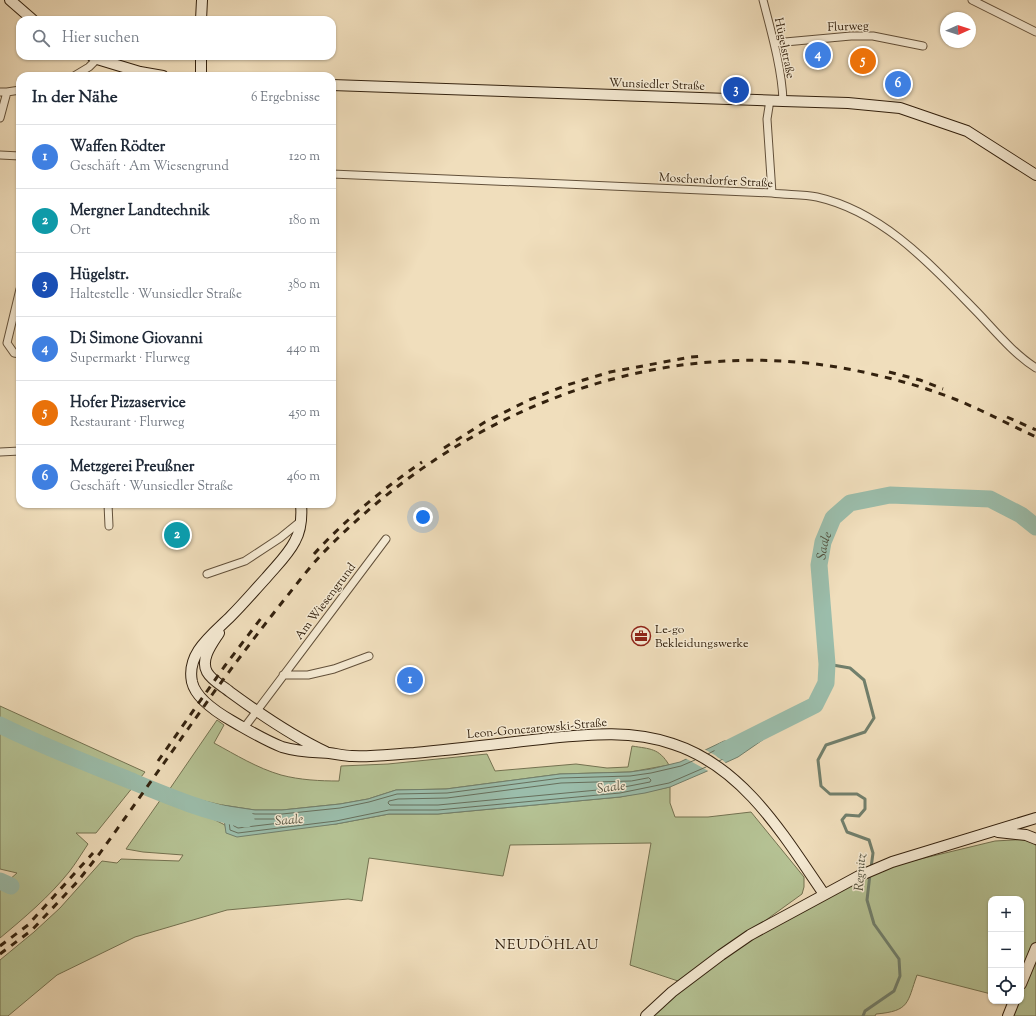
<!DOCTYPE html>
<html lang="de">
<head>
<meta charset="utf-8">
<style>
  :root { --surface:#fff; --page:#f2f2f3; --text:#1f2937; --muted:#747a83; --line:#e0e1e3; --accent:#0b8043 }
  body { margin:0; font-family:"Sorts Mill Goudy",serif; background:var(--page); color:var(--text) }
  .controls { position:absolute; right:12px; bottom:12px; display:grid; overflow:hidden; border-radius:8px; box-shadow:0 1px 3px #0004 }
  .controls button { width:36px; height:36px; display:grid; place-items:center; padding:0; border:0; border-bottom:1px solid var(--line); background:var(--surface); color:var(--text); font:20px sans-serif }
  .compass { position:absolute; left:940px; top:12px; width:36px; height:36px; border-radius:50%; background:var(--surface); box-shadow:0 1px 3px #0004; rotate:87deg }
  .you { position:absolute; left:423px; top:517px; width:14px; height:14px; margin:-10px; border:3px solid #fff; border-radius:50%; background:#1a73e8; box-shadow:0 0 0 6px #1a73e833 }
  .badge { display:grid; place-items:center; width:26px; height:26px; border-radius:50%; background:var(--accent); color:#fff; font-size:13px; font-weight:700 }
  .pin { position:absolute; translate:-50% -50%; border:2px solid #fff; box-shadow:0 1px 4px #0006 }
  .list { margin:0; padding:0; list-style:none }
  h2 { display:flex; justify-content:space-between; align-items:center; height:52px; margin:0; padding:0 16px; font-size:17px }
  h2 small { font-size:13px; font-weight:400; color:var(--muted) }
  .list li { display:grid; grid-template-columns:26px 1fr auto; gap:12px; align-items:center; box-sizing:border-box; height:64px; padding:0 16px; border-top:1px solid var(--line) }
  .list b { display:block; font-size:15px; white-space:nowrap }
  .list p { margin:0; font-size:13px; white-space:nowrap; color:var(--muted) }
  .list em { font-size:13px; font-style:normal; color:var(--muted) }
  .icon { flex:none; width:22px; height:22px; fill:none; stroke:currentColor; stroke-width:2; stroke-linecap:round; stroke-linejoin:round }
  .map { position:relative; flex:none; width:1036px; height:1016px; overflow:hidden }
  .search { position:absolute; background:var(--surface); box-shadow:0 1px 3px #0004; left:16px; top:16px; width:320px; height:44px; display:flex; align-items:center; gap:10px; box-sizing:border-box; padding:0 14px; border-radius:12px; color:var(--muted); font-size:15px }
  .panel { position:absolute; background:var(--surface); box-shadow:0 1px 3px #0004; left:16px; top:72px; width:320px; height:436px; border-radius:12px }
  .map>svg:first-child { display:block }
</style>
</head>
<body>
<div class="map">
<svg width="1036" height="1016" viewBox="0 0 1036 1016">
  <rect width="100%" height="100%" fill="#f0debc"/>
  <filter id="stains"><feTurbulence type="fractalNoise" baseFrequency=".005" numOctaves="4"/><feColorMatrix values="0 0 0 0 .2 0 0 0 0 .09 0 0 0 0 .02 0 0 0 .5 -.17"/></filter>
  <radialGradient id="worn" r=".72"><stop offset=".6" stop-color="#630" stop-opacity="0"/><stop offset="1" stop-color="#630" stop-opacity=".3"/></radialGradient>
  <path fill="#b5c294" stroke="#747251" d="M 0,706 L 145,772 L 96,833 L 76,833 L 88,844 C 82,853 76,863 69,872 C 49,897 24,918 0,938 L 0,888 L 17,873 L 0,869 Z
    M 217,720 L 224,725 L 214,743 C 236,755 257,768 281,775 C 300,780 320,781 339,781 L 341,766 L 388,764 L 487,754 L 495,771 L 576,764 L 607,768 L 628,767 L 632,746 C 650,749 659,748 669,765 L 630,772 L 560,774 L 446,789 L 396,790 L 368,799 L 340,804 L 282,810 L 255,810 L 222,805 L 200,800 L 169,790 Z
    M 670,787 L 670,803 L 675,817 L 708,817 L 751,812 L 804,877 L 804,887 L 802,894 L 730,946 L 835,892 L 887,867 L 995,841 L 1030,839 L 1036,846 L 1036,1016 L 1006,1016 L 1012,1001 L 1021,1001 L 1021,899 L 991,899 L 991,994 L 917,975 C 907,1003 910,1011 876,1014 L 875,1016 L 648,1016 L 681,982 L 630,965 L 651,843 L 510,845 L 503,876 L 369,858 L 362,901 L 348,899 L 227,910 L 135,937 L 57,975 L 8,1016 L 0,1016 L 0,960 L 34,932 L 60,908 L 102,861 L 117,863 L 121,859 L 179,861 L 183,855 L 143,852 L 126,849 L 161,799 L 211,818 L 225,825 L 227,833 L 336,824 L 389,814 L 438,814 L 620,797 Z"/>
  <path fill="#9bbdab" stroke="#717f6c" d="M 764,739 L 738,757 L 705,772 L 670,787 L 645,793 L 620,797 L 438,814 L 389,814 L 336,824 L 237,837 L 226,833 L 222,805 L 255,810 L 282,810 L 340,804 L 368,799 L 396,790 L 446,789 L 560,774 L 630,772 L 651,769 L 680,762 L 724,741 Z"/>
  <path fill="#f0debc" d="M 704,749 L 720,758 L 727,764 L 710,772 L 685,758 Z"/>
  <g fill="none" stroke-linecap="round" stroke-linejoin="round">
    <path stroke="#676f5c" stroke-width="1" d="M 708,754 L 725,745 L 744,745 L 744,748 L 719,761
      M 695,760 L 681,766 L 651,773 L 630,776 L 561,778 L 447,793 L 397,794 L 369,802 L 340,808 L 282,814 L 255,814 L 229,810 L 228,812 L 230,830 L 238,833 L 336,821 L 389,810 L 438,810 L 620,793 L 669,783 L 706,767
      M 649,778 L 651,780 L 650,782 L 619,788 L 438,805 L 390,805 L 388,803 L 389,801 L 398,799 L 447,798 L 561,783 L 631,781 Z
      M 234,816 L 255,819 L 280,819 L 282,821 L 280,823 L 238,828 L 234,826 Z"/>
    <path stroke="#717f6c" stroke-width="3" d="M 827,664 L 850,668 L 864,680 L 874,718 L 865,732 L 826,745 L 818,760 L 821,786 L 830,794 L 857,794 L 865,799 L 865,809 L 859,816 L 846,815 L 842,820 L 847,832 L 869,840 L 873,853 L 871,868
      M 863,1016 L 865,1011 L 894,991 L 900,976 L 899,959 L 874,924 L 867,900 L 870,874"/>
    <g stroke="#9bbdab" stroke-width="17">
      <path d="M 0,725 C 40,745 82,761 124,778 C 163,794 204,812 246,819"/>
      <path id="s1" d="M 723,751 L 815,705 L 826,683 L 827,664 L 819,565 L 823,542 L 833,518 L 850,503 L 890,495 L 990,499 L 1021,515 L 1036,527"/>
      <path d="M 0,881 L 11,886"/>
    </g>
    <defs>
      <path id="street" d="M 763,0 C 771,31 782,69 783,101
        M 972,0 L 1036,32
        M 774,43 L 851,36 L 873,36 L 923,46
        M 74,76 L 89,67 L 97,59
        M 0,92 L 7,92 L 20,90
        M 770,100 L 767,119 L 772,193
        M 0,118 L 7,92
        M 0,155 L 20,156
        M 332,174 L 772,193 C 786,195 803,194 817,197 C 884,212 933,267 978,313 C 996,332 1014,354 1036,368
        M 20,289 L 7,343 L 14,353 L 20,354
        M 0,452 L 20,451
        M 108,504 L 109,526
        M 207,574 L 245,561 L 280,538 L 301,521
        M 283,675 L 308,675 L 334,669 L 369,656
        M 244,728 L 386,539"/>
      <path id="secondary" d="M 10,0 L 33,20
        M 201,20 L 202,0
        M 92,56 L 97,59 L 140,72 L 163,76
        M 201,76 L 201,56
        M 332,85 L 783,101 L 848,103 L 900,108 L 967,131 L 1036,175
        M 301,504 C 302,516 301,530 295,541 C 288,555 276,566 266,578 C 254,591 243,604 231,616 C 212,635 186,653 192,682 C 196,699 218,713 232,721 C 248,730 264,740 282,747 C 298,752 313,752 329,753 C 337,754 345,756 352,756 C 373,757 394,754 414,753 C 460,749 505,743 550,738 C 591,734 633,730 673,744 C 744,767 784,836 824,894
        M 219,633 C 212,644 200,659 207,672 C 212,681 223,686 230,692 C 260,714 292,736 326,752
        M 998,832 L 1026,835 L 1036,839
        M 1021,984 L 1036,948
        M 646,1016 L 672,992 L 721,955 L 750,935 L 859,876 L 892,862 L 1036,818
        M 1008,1016 L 1014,1001"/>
    </defs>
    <use href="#street" stroke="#62503a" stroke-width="9"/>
    <use href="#secondary" stroke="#33210e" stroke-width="12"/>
    <use href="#street" stroke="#f5ead3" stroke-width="7"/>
    <use href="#secondary" stroke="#f5ead3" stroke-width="10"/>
    <path stroke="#33210e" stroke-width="3" stroke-dasharray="7 7" stroke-linecap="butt" d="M 889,372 L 920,380 L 943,389
      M 1007,417 L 1036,430
      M 444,448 L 485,422 L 529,400 L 567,385 L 610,372 L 691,357 L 703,356
      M 314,554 C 346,519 383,489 422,462
      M 158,761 L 224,667 L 262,617
      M 0,946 L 28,925 L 93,853
      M 0,954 L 32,930 L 78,881 L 100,853 C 138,800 176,746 214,692 C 237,661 260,630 284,600 C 296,585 308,569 321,555 C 465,405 674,324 880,376 C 906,382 932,390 957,400 C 984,411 1010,425 1036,437"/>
  </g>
  <defs>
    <symbol id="office-ring" viewBox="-11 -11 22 22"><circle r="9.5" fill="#f5ead3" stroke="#8f2418" stroke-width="1.5"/><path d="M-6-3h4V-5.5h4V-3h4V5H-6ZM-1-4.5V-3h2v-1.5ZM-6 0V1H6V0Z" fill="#8f2418"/></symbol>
  </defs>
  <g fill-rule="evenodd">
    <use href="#office-ring" x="630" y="625" width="22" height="22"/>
  </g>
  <g text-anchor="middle" stroke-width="3" stroke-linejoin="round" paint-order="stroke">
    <g font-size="12" fill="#33210e" stroke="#f5ead3">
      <text transform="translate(848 26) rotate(-2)" y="4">Flurweg</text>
      <text transform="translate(785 48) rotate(78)" y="4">Hügelstraße</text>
      <text transform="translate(657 84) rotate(2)" y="4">Wunsiedler Straße</text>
      <text transform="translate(716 180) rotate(3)" y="4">Moschendorfer Straße</text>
      <text transform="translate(325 601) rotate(-53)" y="4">Am Wiesengrund</text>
      <text transform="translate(537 728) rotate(-5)" y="4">Leon-Gonczarowski-Straße</text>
    </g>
    <g font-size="12" fill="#33210e" stroke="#f5ead3" text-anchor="start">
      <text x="655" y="633">Le-go<tspan x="655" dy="14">Bekleidungswerke</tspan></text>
    </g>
    <g font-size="13" font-style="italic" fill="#52503d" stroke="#f5ead3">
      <text dy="5" stroke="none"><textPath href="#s1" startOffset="266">Saale</textPath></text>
      <text transform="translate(611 786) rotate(-7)" y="5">Saale</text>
      <text transform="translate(289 819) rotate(-4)" y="5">Saale</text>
      <text transform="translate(859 872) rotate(-86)" y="5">Regnitz</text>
    </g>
    <g font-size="14" letter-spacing="1" fill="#33210e" stroke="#f5ead3">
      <text x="547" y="949">NEUDÖHLAU</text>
    </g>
  </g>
  <rect width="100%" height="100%" filter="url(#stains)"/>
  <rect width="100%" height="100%" fill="url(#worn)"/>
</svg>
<div class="controls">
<button>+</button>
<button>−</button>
<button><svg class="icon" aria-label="locate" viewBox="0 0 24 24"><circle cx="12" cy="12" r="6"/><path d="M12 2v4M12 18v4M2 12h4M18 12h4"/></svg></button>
</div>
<svg class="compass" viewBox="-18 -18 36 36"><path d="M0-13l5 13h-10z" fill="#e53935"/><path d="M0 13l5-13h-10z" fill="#747a83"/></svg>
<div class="you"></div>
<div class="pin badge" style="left:410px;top:680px;background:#3f7fe0">1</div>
<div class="pin badge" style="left:177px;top:535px;background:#0f9aa8">2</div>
<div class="pin badge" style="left:736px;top:90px;background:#1a4fb4">3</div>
<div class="pin badge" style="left:818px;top:55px;background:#3f7fe0">4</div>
<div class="pin badge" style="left:863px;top:61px;background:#e8710a">5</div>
<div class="pin badge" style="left:898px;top:84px;background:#3f7fe0">6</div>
<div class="search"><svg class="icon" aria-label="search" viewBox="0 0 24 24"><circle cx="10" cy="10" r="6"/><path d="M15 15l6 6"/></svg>Hier suchen</div>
<section class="panel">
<h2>In der Nähe<small>6 Ergebnisse</small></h2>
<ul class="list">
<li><span class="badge" style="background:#3f7fe0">1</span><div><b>Waffen Rödter</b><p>Geschäft · Am Wiesengrund</p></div><em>120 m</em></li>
<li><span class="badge" style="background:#0f9aa8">2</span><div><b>Mergner Landtechnik</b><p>Ort</p></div><em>180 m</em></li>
<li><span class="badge" style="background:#1a4fb4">3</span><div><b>Hügelstr.</b><p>Haltestelle · Wunsiedler Straße</p></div><em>380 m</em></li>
<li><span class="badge" style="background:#3f7fe0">4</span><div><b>Di Simone Giovanni</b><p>Supermarkt · Flurweg</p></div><em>440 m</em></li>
<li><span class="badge" style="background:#e8710a">5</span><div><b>Hofer Pizzaservice</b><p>Restaurant · Flurweg</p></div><em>450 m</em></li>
<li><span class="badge" style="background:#3f7fe0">6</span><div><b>Metzgerei Preußner</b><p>Geschäft · Wunsiedler Straße</p></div><em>460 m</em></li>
</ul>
</section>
</div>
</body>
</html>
